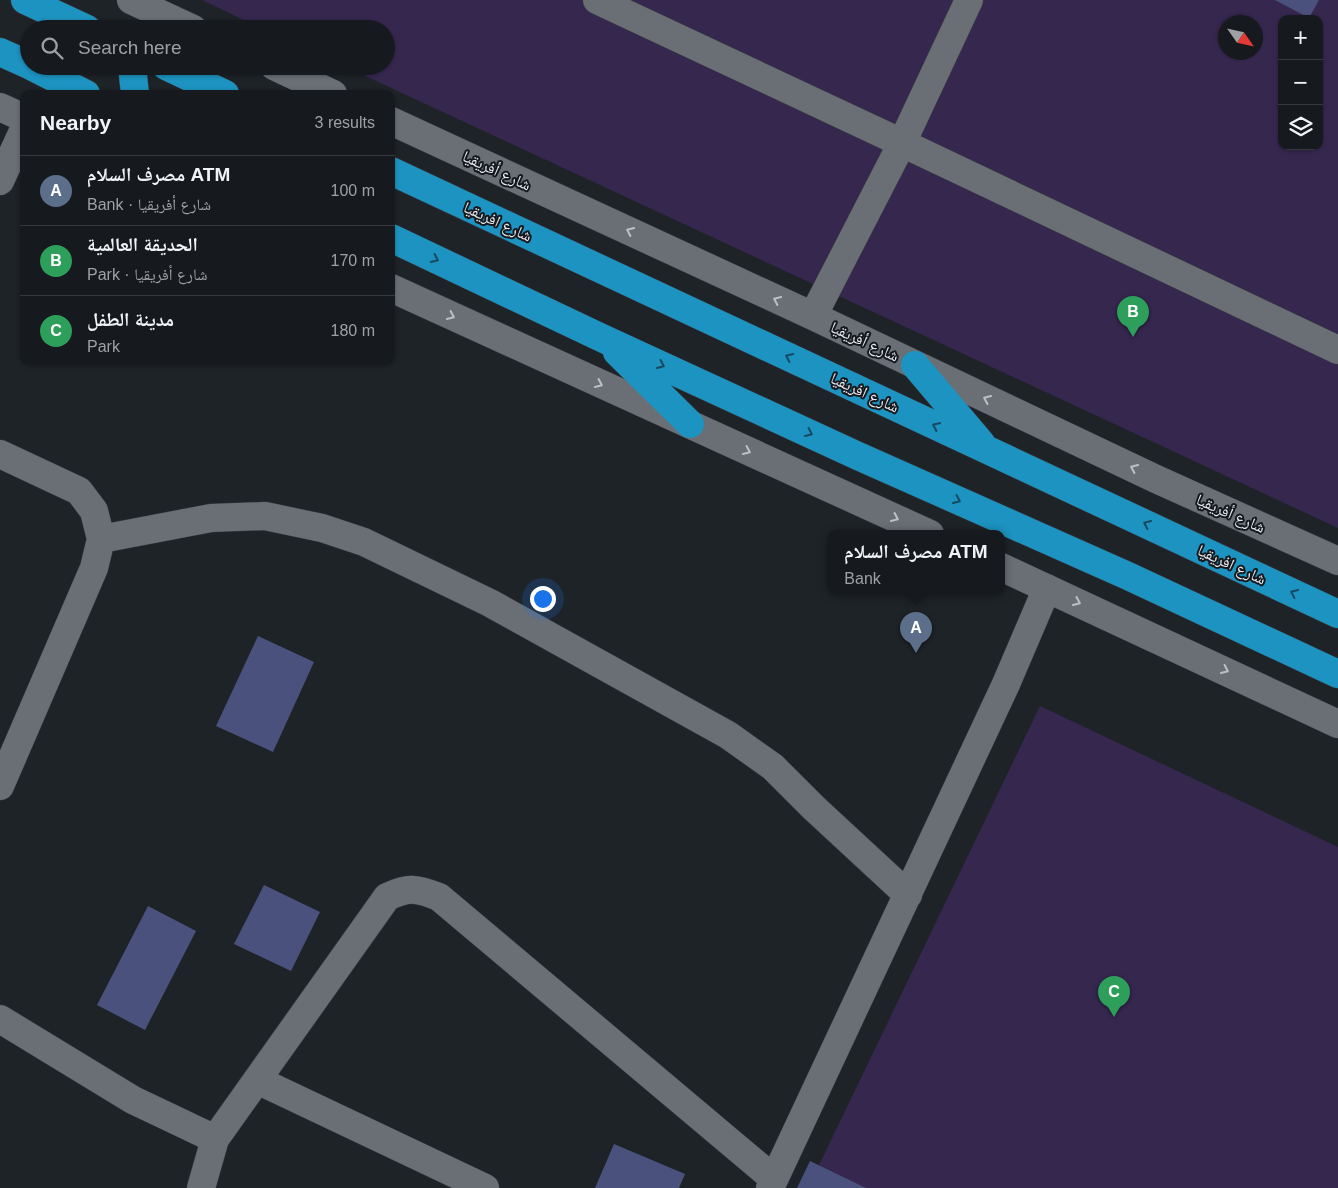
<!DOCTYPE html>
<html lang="en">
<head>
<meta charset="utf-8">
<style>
  :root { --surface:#161a1e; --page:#1f2327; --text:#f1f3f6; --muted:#9ea1a4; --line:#35383c; --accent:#f39aa9 }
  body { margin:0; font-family:Helvetica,"Noto Naskh Arabic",sans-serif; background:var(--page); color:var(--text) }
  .controls { position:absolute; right:15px; top:15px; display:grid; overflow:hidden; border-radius:10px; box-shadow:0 1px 4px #0004 }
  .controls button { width:45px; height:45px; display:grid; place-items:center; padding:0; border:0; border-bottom:1px solid var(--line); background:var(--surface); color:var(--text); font:25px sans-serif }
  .compass { position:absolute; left:1218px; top:15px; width:45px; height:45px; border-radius:50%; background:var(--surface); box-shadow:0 1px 4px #0004; rotate:124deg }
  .you { position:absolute; left:542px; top:598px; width:18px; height:18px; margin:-12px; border:4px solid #fff; border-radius:50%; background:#1a73e8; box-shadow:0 0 0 8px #1a73e833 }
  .badge { display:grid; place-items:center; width:32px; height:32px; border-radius:50%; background:var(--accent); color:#fff; font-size:16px; font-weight:700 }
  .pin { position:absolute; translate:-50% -41px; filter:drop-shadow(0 1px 2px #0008) }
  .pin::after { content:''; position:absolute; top:26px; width:18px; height:15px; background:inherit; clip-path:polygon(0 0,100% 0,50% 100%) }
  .popup { position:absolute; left:827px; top:530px; width:178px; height:65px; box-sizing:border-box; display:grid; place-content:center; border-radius:10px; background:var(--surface); filter:drop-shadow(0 1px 4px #0005); font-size:16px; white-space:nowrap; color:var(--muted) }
  .popup b { font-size:19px; color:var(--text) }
  .popup::after { content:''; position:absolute; left:50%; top:100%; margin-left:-10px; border:10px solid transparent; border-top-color:var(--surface) }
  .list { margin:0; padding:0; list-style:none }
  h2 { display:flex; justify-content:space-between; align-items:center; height:65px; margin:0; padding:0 20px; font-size:21px }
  h2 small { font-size:16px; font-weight:400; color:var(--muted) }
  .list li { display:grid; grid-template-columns:32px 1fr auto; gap:15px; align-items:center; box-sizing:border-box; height:70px; padding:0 20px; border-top:1px solid var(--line) }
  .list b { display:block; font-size:19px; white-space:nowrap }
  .list p { margin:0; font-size:16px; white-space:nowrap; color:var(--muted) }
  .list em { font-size:16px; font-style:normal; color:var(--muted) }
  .icon { flex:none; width:28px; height:28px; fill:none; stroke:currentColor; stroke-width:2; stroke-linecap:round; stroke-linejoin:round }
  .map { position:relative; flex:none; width:1338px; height:1188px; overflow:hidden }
  .search { position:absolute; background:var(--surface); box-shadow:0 1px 4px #0004; left:20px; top:20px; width:375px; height:55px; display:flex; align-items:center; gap:12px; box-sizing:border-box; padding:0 18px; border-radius:28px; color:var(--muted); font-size:19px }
  .panel { position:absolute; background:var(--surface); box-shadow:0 1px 4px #0004; left:20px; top:90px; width:375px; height:275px; border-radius:10px }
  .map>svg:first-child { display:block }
</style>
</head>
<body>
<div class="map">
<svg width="1338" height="1188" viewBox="0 0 1338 1188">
  <rect width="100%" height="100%" fill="#1e2328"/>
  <path fill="#36274f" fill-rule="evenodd" d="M 202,0 L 1338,0 L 1338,528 L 344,66 L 386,66 L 386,29 L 263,29 ZM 1282,19 L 1319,19 L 1319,146 L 1282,146 ZM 1226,22 L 1256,22 L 1256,52 L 1226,52 Z
    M 1040,706 L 1338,847 L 1338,1188 L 808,1188 Z"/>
  <path fill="#4b517d" d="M 1275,0 L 1319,0 L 1309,18 Z
    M 258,636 L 314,662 L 273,752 L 216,726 Z
    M 264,885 L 320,912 L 291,971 L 234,944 Z
    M 148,906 L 196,931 L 145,1030 L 97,1005 Z
    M 614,1144 L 685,1174 L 679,1188 L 595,1188 Z
    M 810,1161 L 866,1188 L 797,1188 Z"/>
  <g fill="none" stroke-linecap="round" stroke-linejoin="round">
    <defs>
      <path id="minor" d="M 131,0 L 193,29
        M 597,0 L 902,143 L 813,316
        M 969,0 L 902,143 L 1338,350
        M 274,66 L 333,94
        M 0,107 L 24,118
        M 391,121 L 813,316 L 1156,479 L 1338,561
        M 0,181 L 24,129
        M 391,288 L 930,534
        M 0,454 L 79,491 L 94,511 L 101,539 L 94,568 L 0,786
        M 101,539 L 211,518 L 265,516 L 322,528 L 364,542 L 490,603 L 728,735 L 773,767 L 814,808 L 908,895
        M 1001,567 L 1338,724
        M 0,1019 L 133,1100 L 215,1139 L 201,1188
        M 257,1080 L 485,1188
        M 215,1139 L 387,897 C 409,887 416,888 439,897 L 774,1179
        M 770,1188 L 1006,684 L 1047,588"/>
      <path id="highway" d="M 25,0 L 87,29
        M 0,52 L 29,65
        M 31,66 L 86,94
        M 132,66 L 135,94
        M 166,66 L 225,94
        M 391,171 L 1338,614
        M 391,238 L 604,339 L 858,456 L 1128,576 L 1338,674
        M 617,352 L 690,424
        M 915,365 L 981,443"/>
    </defs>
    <use href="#minor" stroke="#393d42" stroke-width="29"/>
    <use href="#highway" stroke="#393d42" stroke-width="29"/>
    <use href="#minor" stroke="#6a6f75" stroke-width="28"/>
    <use href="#highway" stroke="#1c93c1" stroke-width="28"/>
  </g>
  <defs><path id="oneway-chevron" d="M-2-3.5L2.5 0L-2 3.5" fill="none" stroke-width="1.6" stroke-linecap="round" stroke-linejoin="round" transform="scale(1.25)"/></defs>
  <g stroke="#bcc0c4">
    <use href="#oneway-chevron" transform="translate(630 231) rotate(-155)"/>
    <use href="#oneway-chevron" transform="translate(777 300) rotate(-155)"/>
    <use href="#oneway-chevron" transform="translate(451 316) rotate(25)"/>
    <use href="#oneway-chevron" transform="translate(599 384) rotate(25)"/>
    <use href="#oneway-chevron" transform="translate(987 399) rotate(-155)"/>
    <use href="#oneway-chevron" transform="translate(747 451) rotate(25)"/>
    <use href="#oneway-chevron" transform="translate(1134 468) rotate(-155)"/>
    <use href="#oneway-chevron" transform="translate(895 518) rotate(25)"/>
    <use href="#oneway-chevron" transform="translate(1077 602) rotate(24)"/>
    <use href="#oneway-chevron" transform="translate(1225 670) rotate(25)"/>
  </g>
  <g stroke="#184a5f">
    <use href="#oneway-chevron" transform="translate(435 259) rotate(25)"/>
    <use href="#oneway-chevron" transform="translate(789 357) rotate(-155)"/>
    <use href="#oneway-chevron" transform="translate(661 365) rotate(25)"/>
    <use href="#oneway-chevron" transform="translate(936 426) rotate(-155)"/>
    <use href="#oneway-chevron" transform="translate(809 433) rotate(25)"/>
    <use href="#oneway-chevron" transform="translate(957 500) rotate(24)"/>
    <use href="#oneway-chevron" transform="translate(1147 524) rotate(-155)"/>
    <use href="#oneway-chevron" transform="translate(1294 593) rotate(-155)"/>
  </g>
  <g text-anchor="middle" stroke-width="4" stroke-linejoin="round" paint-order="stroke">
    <g font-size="16" fill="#e8ebef" stroke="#15191e">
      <text transform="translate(497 170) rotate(25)" y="6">شارع أفريقيا</text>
      <text transform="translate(498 221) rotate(25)" y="6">شارع افريقيا</text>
      <text transform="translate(865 341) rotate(25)" y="6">شارع أفريقيا</text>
      <text transform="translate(865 392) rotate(25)" y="6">شارع افريقيا</text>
      <text transform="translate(1231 513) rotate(24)" y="6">شارع أفريقيا</text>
      <text transform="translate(1232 564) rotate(25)" y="6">شارع افريقيا</text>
    </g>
  </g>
</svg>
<div class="controls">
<button>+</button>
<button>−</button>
<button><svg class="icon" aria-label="layers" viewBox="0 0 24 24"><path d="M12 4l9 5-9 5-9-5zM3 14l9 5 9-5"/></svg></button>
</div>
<svg class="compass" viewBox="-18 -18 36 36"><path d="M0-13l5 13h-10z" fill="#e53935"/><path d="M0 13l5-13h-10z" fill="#9ea1a4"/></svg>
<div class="you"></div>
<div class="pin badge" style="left:916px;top:653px;background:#5c6f8a">A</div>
<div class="popup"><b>مصرف السلام ATM</b>Bank</div>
<div class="pin badge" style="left:1133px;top:337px;background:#2e9e5b">B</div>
<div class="pin badge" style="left:1114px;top:1017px;background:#2e9e5b">C</div>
<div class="search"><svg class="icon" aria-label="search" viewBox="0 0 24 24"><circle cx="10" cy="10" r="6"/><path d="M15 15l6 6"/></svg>Search here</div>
<section class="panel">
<h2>Nearby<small>3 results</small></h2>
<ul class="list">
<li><span class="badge" style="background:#5c6f8a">A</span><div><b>مصرف السلام ATM</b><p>Bank · شارع أفريقيا</p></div><em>100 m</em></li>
<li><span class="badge" style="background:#2e9e5b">B</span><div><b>الحديقة العالمية</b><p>Park · شارع أفريقيا</p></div><em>170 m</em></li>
<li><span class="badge" style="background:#2e9e5b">C</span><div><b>مدينة الطفل</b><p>Park</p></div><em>180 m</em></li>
</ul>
</section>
</div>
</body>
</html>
